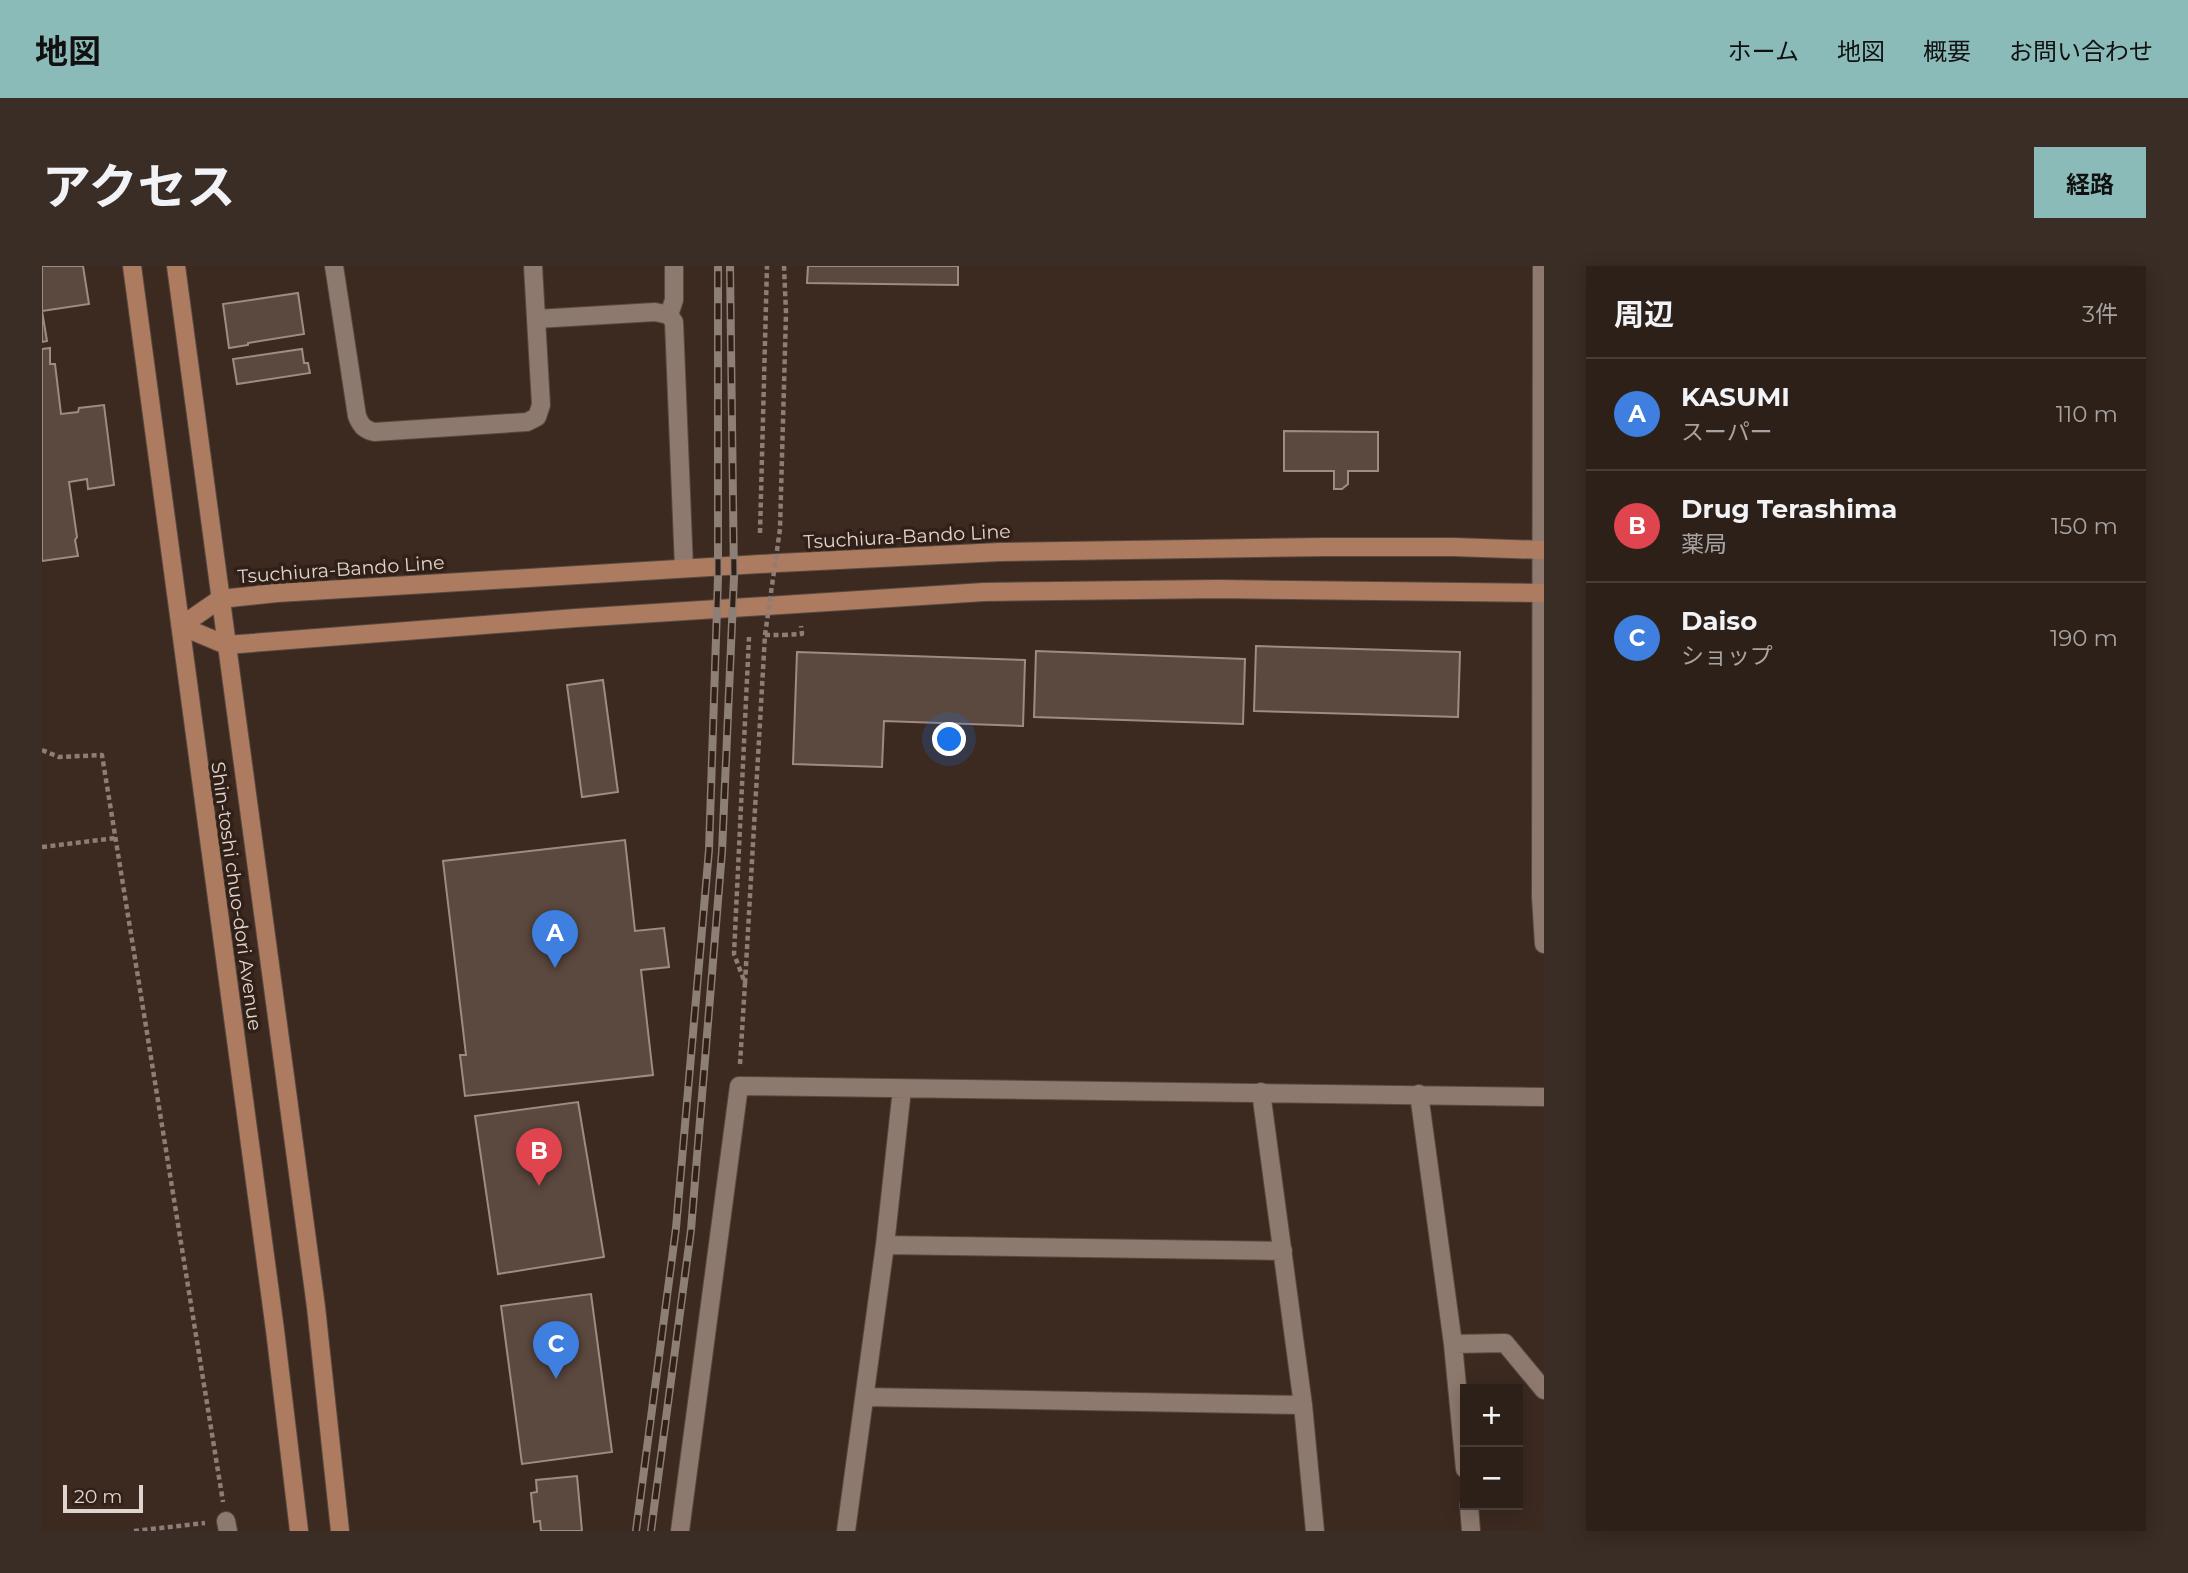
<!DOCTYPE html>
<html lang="ja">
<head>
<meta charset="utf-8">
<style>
  :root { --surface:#2d2019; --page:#392d26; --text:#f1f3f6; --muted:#a7a3a2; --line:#483e38; --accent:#8bbbb9 }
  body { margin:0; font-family:Montserrat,"Noto Sans JP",sans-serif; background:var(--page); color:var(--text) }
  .controls { position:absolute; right:21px; bottom:21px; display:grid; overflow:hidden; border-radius:0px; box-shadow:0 4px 18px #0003 }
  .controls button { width:63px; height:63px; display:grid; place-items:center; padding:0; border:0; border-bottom:2px solid var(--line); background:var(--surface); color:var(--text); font:35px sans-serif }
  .scale { position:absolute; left:21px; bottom:18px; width:80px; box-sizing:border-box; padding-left:7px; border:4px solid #e0d4ce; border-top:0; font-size:19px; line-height:24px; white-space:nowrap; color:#e0d4ce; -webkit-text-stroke:5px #312017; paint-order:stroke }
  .you { position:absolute; left:908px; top:474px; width:24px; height:24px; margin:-18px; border:5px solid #fff; border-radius:50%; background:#1a73e8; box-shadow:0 0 0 10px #1a73e833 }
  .badge { display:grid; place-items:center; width:46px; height:46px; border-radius:50%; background:var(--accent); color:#fff; font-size:23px; font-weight:700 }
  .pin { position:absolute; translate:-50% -58px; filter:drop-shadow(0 2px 4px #0008) }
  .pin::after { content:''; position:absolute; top:37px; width:24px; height:21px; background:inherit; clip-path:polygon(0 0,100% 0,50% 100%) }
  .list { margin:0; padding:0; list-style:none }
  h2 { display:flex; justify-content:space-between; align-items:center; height:91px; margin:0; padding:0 28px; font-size:30px }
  h2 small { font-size:23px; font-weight:400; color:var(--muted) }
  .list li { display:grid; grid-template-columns:46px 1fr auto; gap:21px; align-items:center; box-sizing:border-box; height:112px; padding:0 28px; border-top:2px solid var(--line) }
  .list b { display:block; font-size:26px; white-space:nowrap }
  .list p { margin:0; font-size:23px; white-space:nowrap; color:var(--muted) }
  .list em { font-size:23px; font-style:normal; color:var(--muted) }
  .map { position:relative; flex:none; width:1502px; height:1265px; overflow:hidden; border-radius:0px }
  header { display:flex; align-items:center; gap:42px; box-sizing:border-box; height:98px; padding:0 35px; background:var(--accent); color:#111 }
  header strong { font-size:33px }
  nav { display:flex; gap:38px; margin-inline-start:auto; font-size:24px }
  .intro { display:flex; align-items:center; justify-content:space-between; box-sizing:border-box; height:168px; padding:0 42px }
  h1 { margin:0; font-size:49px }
  .button { padding:18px 32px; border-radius:0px; background:var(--accent); color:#111; font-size:24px; font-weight:700 }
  main { display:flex; gap:42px; padding:0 42px }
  aside { flex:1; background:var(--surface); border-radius:0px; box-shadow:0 4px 18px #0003 }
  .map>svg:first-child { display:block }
</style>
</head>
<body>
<header>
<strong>地図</strong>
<nav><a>ホーム</a><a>地図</a><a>概要</a><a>お問い合わせ</a></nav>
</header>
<div class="intro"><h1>アクセス</h1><a class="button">経路</a></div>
<main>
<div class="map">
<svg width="1502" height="1265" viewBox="0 0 1502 1265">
  <rect width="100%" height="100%" fill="#3c2a21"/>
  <path fill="#5b483e" stroke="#a08b80" stroke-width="2" d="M 0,0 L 41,0 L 47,38 L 0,45 L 5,75 L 0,76 Z
    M 766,0 L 916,0 L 916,19 L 765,17 Z
    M 256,27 L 262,68 L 206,77 L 206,79 L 187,82 L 181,38 Z
    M 8,82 L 8,98 L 13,98 L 19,148 L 36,146 L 37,142 L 62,139 L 72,219 L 46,223 L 45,213 L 27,216 L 35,271 L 33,274 L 36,290 L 0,295 L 0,83 Z
    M 260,83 L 262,97 L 266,97 L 268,107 L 195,118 L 191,93 Z
    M 1242,165 L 1336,166 L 1336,205 L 1306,205 L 1306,218 L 1300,223 L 1292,223 L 1292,205 L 1242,205 Z
    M 1214,380 L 1418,386 L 1416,451 L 1212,445 Z
    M 994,385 L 1203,393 L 1201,458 L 992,451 Z
    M 755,386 L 983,394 L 981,460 L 842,455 L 840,501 L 751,498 Z
    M 561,414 L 576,526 L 540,531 L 525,419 Z
    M 583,574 L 593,665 L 622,662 L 627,701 L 599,704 L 611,809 L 423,830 L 418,789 L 424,789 L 401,595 Z
    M 536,836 L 562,991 L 456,1008 L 433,850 Z
    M 549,1028 L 570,1186 L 480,1198 L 459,1040 Z
    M 535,1210 L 540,1265 L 499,1265 L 498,1255 L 492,1256 L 489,1227 L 495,1226 L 494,1214 Z"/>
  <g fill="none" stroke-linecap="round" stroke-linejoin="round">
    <defs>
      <path id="minor" d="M 292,0 L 315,150 C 319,160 322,163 332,166 L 485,156 L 495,151 L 499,139 L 491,0
        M 1500,0 L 1499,631 L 1502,678
        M 627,49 L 632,34 L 632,0
        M 494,53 L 613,46 L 627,49 L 632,56 L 642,302
        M 1219,826 L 1261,1139 L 1273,1265
        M 1377,828 L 1411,1078 L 1423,1203
        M 843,979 L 1241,985
        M 1411,1078 L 1463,1077 L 1502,1124
        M 823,1131 L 1261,1139
        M 1427,1239 L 1429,1265
        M 184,1255 L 186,1265
        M 638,1265 L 697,820 L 1502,831
        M 804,1265 L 843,979 L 860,823"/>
      <path id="major" d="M 90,0 L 233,1064 L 257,1265
        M 134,0 L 274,1041 L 298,1265
        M 139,360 L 178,333 L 235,327 L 736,297 L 958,286 L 1282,281 L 1411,281 L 1502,284
        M 139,360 L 184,379 L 534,352 L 942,326 L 1176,323 L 1502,327"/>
    </defs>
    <use href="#minor" stroke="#574941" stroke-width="20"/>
    <use href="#major" stroke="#574941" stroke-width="20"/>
    <path stroke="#8d7d76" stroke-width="4.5" stroke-dasharray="5 3.5" stroke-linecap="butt" d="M 718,267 L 725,0
      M 741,369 L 760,368 L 759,360
      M 0,484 L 17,491 L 60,489 L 181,1236
      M 0,581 L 74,572
      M 698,798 L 703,717 L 692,688 L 707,371
      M 92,1265 L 163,1257"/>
    <use href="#minor" stroke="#8e796e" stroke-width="18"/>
    <use href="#major" stroke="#ad7c60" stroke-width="18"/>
    <defs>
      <path id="rail" d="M 594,1265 L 634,962 L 667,584 L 676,312 L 676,0
        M 609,1265 L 649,964 L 680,586 L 692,311 L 688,0"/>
    </defs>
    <use href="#rail" stroke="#8d7e76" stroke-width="8"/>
    <use href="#rail" stroke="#312017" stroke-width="5" stroke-dasharray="16" stroke-linecap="butt"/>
    <path stroke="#8d7d76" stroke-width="4.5" stroke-dasharray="5 3.5" stroke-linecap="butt" d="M 723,369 L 741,369
      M 703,717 L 723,369 L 738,263 L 744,47 L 742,0"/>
  </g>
  <g text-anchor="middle" stroke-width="7" stroke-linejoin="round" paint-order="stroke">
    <g font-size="19" fill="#e0d4ce" stroke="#312017">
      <text transform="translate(865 270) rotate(-3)" y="7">Tsuchiura-Bando Line</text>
      <text transform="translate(299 303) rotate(-4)" y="7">Tsuchiura-Bando Line</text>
      <text transform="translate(195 630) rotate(82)" y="7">Shin-toshi chuo-dori Avenue</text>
    </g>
  </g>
</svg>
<div class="controls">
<button>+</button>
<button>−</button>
</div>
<div class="scale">20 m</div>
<div class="you"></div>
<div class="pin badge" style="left:513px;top:702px;background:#3f7fe0">A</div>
<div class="pin badge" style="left:497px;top:920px;background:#e0444e">B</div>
<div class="pin badge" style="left:514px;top:1113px;background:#3f7fe0">C</div>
</div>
<aside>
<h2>周辺<small>3件</small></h2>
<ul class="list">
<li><span class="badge" style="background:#3f7fe0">A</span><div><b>KASUMI</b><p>スーパー</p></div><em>110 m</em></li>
<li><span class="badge" style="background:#e0444e">B</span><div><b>Drug Terashima</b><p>薬局</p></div><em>150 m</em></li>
<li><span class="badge" style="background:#3f7fe0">C</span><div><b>Daiso</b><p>ショップ</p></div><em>190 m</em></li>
</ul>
</aside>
</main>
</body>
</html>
